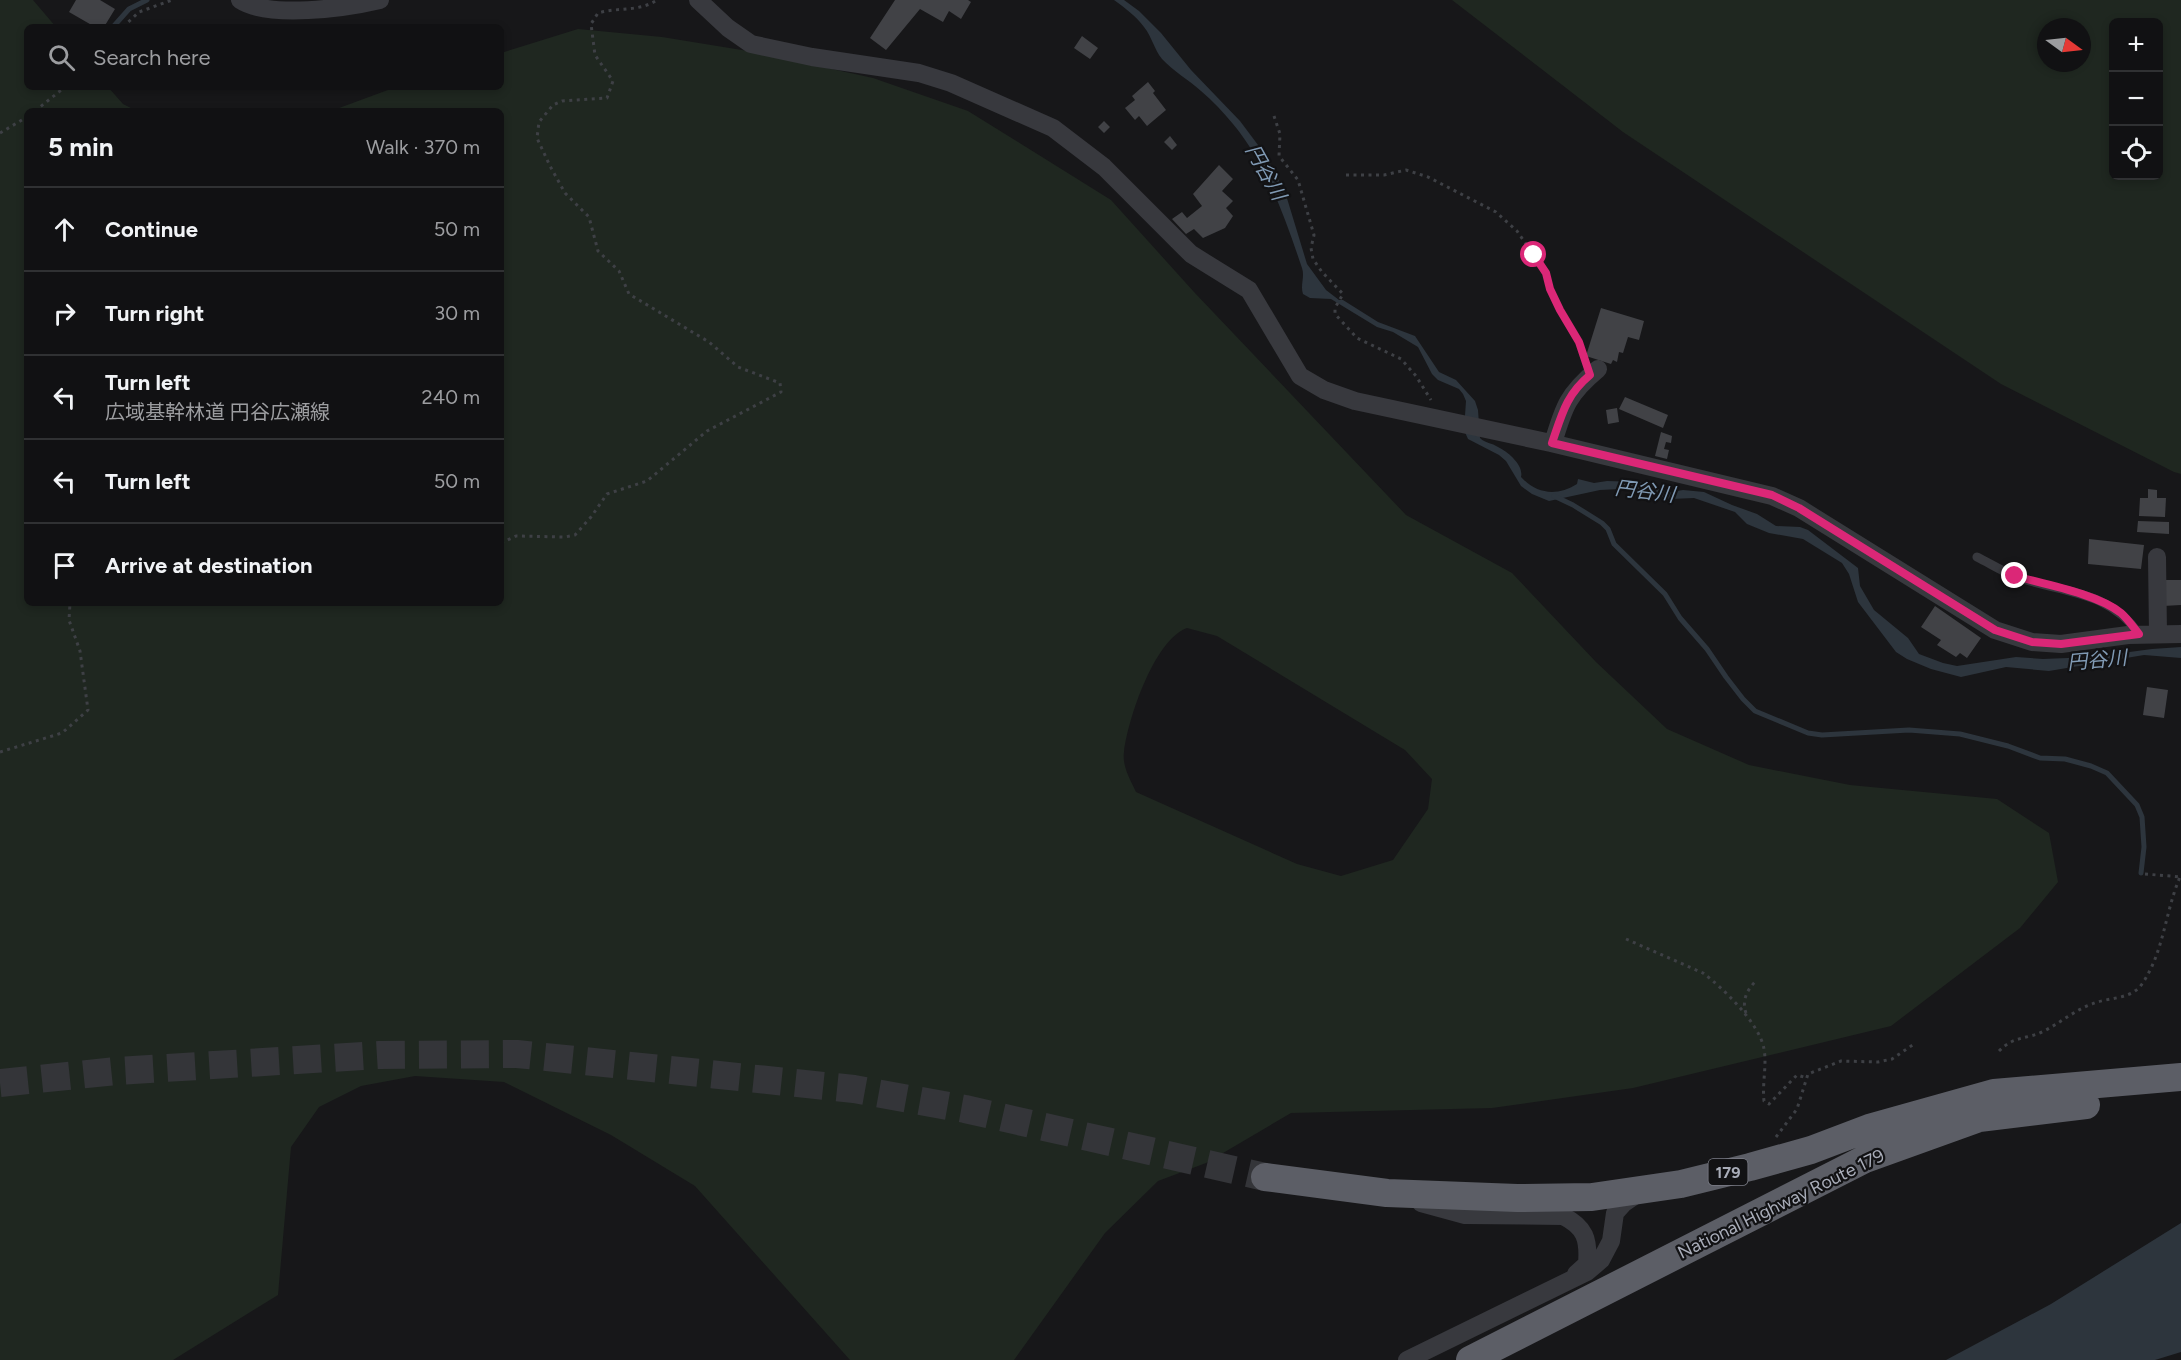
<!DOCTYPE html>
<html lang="en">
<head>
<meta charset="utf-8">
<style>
  :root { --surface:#111113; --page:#1e1f21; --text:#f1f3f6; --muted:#9c9da0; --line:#303133 }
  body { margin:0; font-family:Figtree,"Noto Sans JP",sans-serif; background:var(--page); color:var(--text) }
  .controls { position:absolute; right:18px; top:18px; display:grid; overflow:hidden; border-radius:9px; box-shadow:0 3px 9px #0003 }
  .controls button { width:54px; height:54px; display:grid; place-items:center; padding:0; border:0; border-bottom:2px solid var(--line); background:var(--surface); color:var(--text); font:30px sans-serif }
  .compass { position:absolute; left:2037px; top:18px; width:54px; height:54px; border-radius:50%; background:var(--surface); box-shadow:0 3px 9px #0003; rotate:105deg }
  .stop { position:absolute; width:18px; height:18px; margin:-14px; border:4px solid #db2777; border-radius:50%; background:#fff }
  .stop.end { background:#db2777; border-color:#fff; box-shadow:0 2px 6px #0008 }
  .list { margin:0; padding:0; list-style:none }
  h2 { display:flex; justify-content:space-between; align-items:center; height:78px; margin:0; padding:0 24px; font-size:26px }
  h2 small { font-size:20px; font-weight:400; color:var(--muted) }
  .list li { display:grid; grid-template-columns:39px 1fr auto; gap:18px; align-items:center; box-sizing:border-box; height:84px; padding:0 24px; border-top:2px solid var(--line) }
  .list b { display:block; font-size:22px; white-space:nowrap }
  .list p { margin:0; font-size:20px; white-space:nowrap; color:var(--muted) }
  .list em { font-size:20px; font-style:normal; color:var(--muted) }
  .icon { flex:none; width:33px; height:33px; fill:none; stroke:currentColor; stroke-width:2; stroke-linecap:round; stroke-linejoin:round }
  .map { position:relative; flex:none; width:2181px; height:1360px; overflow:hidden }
  .search { position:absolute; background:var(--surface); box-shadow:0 3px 9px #0003; left:24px; top:24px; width:480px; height:66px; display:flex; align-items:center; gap:15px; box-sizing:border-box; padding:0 21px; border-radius:9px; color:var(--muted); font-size:22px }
  .panel { position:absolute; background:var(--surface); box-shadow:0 3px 9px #0003; left:24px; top:108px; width:480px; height:498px; border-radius:9px }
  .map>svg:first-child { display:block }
</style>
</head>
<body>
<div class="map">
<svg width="2181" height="1360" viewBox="0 0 2181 1360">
  <rect width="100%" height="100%" fill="#171719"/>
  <path fill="#1f2720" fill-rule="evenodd" d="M 0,0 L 33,0 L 56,27 L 27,27 L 27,87 L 108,87 L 123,104 L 137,111 L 27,111 L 27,603 L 501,603 L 501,111 L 331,111 L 396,87 L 501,87 L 501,53 L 578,29 L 662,37 L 754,52 L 873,78 L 968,111 L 1111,200 L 1194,292 L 1406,515 L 1512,573 L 1596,662 L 1667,729 L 1749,765 L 1850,785 L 1997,799 L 2049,833 L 2058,882 L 2020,928 L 1891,1026 L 1633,1088 L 1492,1108 L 1291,1113 L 1206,1163 L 1158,1181 L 1105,1233 L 1014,1360 L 850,1360 L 695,1186 L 611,1135 L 504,1082 L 415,1076 L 361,1086 L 319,1107 L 291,1147 L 278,1295 L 173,1360 L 0,1360 ZM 1187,628 L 1217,636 L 1405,750 L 1432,779 L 1428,809 L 1393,860 L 1341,876 L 1297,864 L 1136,792 C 1130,779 1122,766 1124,752 C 1128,719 1154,640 1187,628 Z
    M 1452,0 L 2181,0 L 2181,474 L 2174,472 L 2001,384 L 1623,132 ZM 2114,22 L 2158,22 L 2158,176 L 2114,176 ZM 2046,27 L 2082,27 L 2082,63 L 2046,63 Z"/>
  <path fill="#2d353d" d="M 1114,0 L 1124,0 L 1139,11 L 1161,33 L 1191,70 L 1240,121 L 1267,157 L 1286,195 L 1307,264 L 1326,290 L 1339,300 L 1343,300 L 1378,322 L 1415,336 L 1439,372 L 1456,380 L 1475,401 L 1478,410 L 1480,438 C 1485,443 1492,443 1498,447 C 1508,452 1524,465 1521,477 C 1537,495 1558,496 1577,484 L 1578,479 L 1594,483 L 1607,481 L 1639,482 L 1671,492 L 1683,490 L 1704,492 L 1732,505 L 1757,514 L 1776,526 L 1800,527 L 1808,530 L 1858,568 L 1860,586 L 1874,610 L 1908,638 L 1919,654 L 1943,663 L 1957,666 L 2016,657 L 2043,659 L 2092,657 L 2152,649 L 2181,647 L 2181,658 L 2144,655 L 2049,671 L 2006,667 L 1961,677 L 1931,669 L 1907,659 L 1896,652 L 1858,602 L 1849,574 L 1842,563 L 1803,539 L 1769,533 L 1747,524 L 1735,512 L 1694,498 L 1671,499 L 1620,489 L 1600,490 L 1549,501 L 1532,494 L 1521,486 L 1506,461 L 1499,455 L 1468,439 L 1464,430 L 1466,401 L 1463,394 L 1459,389 L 1438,380 L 1432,374 L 1418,347 L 1393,332 L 1377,327 L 1331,299 L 1310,298 L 1303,294 C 1300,285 1305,277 1302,268 C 1285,218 1267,165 1233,124 C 1223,112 1213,101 1201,91 C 1189,80 1173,71 1162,59 C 1154,49 1152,37 1144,27 C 1136,16 1125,8 1114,0 Z
    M 2181,1223 L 2181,1352 L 2155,1360 L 1946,1360 L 2051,1304 Z"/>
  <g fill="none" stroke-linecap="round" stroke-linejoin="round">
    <path stroke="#2d353d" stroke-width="5" d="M 113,27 L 129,9 L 147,0
      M 1554,496 L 1573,505 L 1602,523 L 1608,529 L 1614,544 L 1665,594 L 1680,618 L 1707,649 L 1726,677 L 1743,699 L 1755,711 L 1808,733 L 1822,735 L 1909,730 L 1960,734 L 2008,746 L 2040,758 L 2065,759 L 2091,766 L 2107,773 L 2137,805 L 2142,817 L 2144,847 L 2141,873"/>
  </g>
  <path fill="#414246" d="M 76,0 L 100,0 L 115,9 L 104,27 L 95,27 L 69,12 Z
    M 895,0 L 968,0 L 971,2 L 961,19 L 949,11 L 943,22 L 920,9 L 886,50 L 870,38 Z
    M 1082,36 L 1098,48 L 1090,59 L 1074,48 Z
    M 1148,82 L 1155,91 L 1153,93 L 1166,110 L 1147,126 L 1139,116 L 1135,120 L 1125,108 L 1135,100 L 1132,96 Z
    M 1104,121 L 1110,127 L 1104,133 L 1098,127 Z
    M 1170,136 L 1177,145 L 1172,150 L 1164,142 Z
    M 1219,165 L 1233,179 L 1222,191 L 1233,201 L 1226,208 L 1233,216 L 1225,228 L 1203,238 L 1194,229 L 1186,234 L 1172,219 L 1182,212 L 1187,218 L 1202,206 L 1193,194 Z
    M 1601,308 L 1644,321 L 1639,340 L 1628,337 L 1623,353 L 1619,352 L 1617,362 L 1613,360 L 1611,364 L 1586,356 Z
    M 1625,397 L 1668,415 L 1663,428 L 1619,409 Z
    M 1617,408 L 1619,422 L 1608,424 L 1606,410 Z
    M 1661,432 L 1672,436 L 1671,443 L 1666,442 L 1664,449 L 1669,450 L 1667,459 L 1655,456 Z
    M 2148,489 L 2157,490 L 2157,498 L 2166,498 L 2165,517 L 2139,516 L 2140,498 L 2148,498 Z
    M 2138,521 L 2169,522 L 2169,534 L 2137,532 Z
    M 2089,539 L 2144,545 L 2141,569 L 2088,564 Z
    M 2162,580 L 2181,580 L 2181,605 L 2163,606 Z
    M 1935,606 L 1981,638 L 1967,658 L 1960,653 L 1956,657 L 1937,645 L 1941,640 L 1921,627 Z
    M 2147,687 L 2168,690 L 2164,718 L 2143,715 Z"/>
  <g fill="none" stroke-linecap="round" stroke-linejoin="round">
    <path stroke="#343539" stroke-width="28" stroke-dasharray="28 14" stroke-linecap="butt" d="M 0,1083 L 116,1071 L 379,1055 L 517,1054 L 854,1089 L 965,1109 L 1265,1177"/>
    <path stroke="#3e4045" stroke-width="3" stroke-dasharray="3 4.5" stroke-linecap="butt" d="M 123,27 L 139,12 L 172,0
      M 35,111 L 65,87
      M 1274,116 L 1280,134 L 1279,156 L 1298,180 L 1314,235 L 1311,248 L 1313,259 L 1322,272 L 1343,294 L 1335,308 L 1335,314 L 1357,338 L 1401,359 L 1416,376 L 1431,400
      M 0,133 L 27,117
      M 1346,175 L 1384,175 L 1406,170 L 1428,177 L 1496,212 L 1517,231 L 1546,273 L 1550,289 L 1579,342 L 1585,359
      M 501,543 L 516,536 L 565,537 L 575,535 L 591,517 L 607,494 L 647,481 L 707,431 L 781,392 L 780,383 L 738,367 L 709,342 L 629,294 L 619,271 L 598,251 L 589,217 L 565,193 L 550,166 L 537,138 L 539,122 L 553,105 L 562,101 L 607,98 L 613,81 L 595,55 L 591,24 L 598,13 C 619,7 639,12 657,0
      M 0,752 L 62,733 L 88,710 L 80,651 L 69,620 L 70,603
      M 2145,874 L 2181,877
      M 1626,939 L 1703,973 C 1723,988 1760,1024 1764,1049 C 1767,1066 1762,1083 1764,1101 L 1769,1104 L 1797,1075 L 1807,1078
      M 1746,1013 C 1742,1002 1746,991 1755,982
      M 1999,1051 C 2015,1035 2026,1040 2044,1031 C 2060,1023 2075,1010 2092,1004 C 2108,997 2131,1000 2142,984 C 2164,952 2165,912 2180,877
      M 1776,1137 L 1797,1109 L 1808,1074 L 1841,1061 L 1878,1062 L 1892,1059 L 1914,1044"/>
    <path stroke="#38393e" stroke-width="9" d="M 1977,557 C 1989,563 2002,571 2014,576 C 2060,593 2108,589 2139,634"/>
    <path stroke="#38393e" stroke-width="18" d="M 240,0 C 269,19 346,8 380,0
      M 698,0 L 728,28 L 751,44 L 812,57 L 919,73 L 951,83 L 1053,128 L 1104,167 L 1191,254 L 1249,290 L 1300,376 L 1324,390 L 1355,401 L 1551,443 L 1772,496 L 1799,508 L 1995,630 L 2032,642 L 2061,644 L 2128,635 L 2181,634
      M 1553,443 C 1564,406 1568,394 1598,369
      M 2157,557 L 2158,634
      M 1421,1203 L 1465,1215 L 1563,1216 C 1585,1227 1589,1239 1587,1264 L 1576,1274
      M 1407,1360 L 1587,1272 L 1601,1260 L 1611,1241 L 1615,1213 L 1624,1203 L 1640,1192"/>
    <path stroke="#5c5e66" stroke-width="28" d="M 1265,1177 L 1387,1193 L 1517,1198 L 1592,1197 L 1681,1184 L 1750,1167 L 1811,1150 L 1869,1128 L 1994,1093 L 2181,1077
      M 1470,1360 L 1865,1159 L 1979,1118 L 2086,1105"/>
  </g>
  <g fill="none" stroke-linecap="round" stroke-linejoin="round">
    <path stroke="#db2777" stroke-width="8" d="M 1534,255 L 1546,273 L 1550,289 L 1560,310 L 1579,342 L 1590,375 C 1566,395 1562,414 1552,443 L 1772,495 L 1799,508 L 1995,630 L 2032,642 L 2061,644 L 2139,634 C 2133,627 2128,619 2121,613 C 2098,594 2044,584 2015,576"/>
  </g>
  <g text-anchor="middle" stroke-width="4.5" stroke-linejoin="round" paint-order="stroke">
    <rect fill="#121214" stroke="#7c7e88" stroke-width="1.5" x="1708.5" y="1159" width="39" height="26" rx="4.5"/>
    <g font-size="16" font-weight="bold" fill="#a9adb9">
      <text x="1728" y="1178">179</text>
    </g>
    <g font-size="18" fill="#a9adb9" stroke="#121214">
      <text transform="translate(1781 1204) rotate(-26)" y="6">National Highway Route 179</text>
    </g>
    <g font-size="20" font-style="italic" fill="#809ab4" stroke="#121214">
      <text transform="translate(1266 172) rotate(61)" y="7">円谷川</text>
      <text transform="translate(1645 491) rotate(7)" y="7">円谷川</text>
      <text transform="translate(2097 660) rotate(-5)" y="7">円谷川</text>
    </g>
  </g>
</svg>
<div class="controls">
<button>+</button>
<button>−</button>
<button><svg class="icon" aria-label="locate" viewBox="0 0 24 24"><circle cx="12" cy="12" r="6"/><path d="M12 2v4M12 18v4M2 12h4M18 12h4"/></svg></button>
</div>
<svg class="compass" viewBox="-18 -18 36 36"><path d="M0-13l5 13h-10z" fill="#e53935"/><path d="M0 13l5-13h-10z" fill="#9c9da0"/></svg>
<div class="stop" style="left:1534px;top:255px"></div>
<div class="stop end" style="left:2015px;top:576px"></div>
<div class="search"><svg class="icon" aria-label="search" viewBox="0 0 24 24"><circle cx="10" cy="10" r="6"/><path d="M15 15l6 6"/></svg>Search here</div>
<section class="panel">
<h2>5 min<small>Walk · 370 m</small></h2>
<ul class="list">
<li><svg class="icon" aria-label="ahead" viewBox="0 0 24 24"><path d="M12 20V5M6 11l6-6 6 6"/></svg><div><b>Continue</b></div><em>50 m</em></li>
<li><svg class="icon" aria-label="right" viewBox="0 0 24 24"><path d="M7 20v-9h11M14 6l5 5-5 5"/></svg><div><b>Turn right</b></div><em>30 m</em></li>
<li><svg class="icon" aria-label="left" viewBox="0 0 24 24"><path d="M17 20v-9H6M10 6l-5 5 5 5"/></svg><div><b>Turn left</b><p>広域基幹林道 円谷広瀬線</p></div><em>240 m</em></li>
<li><svg class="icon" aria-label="left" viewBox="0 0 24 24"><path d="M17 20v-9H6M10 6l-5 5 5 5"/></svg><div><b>Turn left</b></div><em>50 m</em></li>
<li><svg class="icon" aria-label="arrive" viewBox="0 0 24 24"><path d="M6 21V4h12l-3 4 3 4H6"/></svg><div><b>Arrive at destination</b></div></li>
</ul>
</section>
</div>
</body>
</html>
